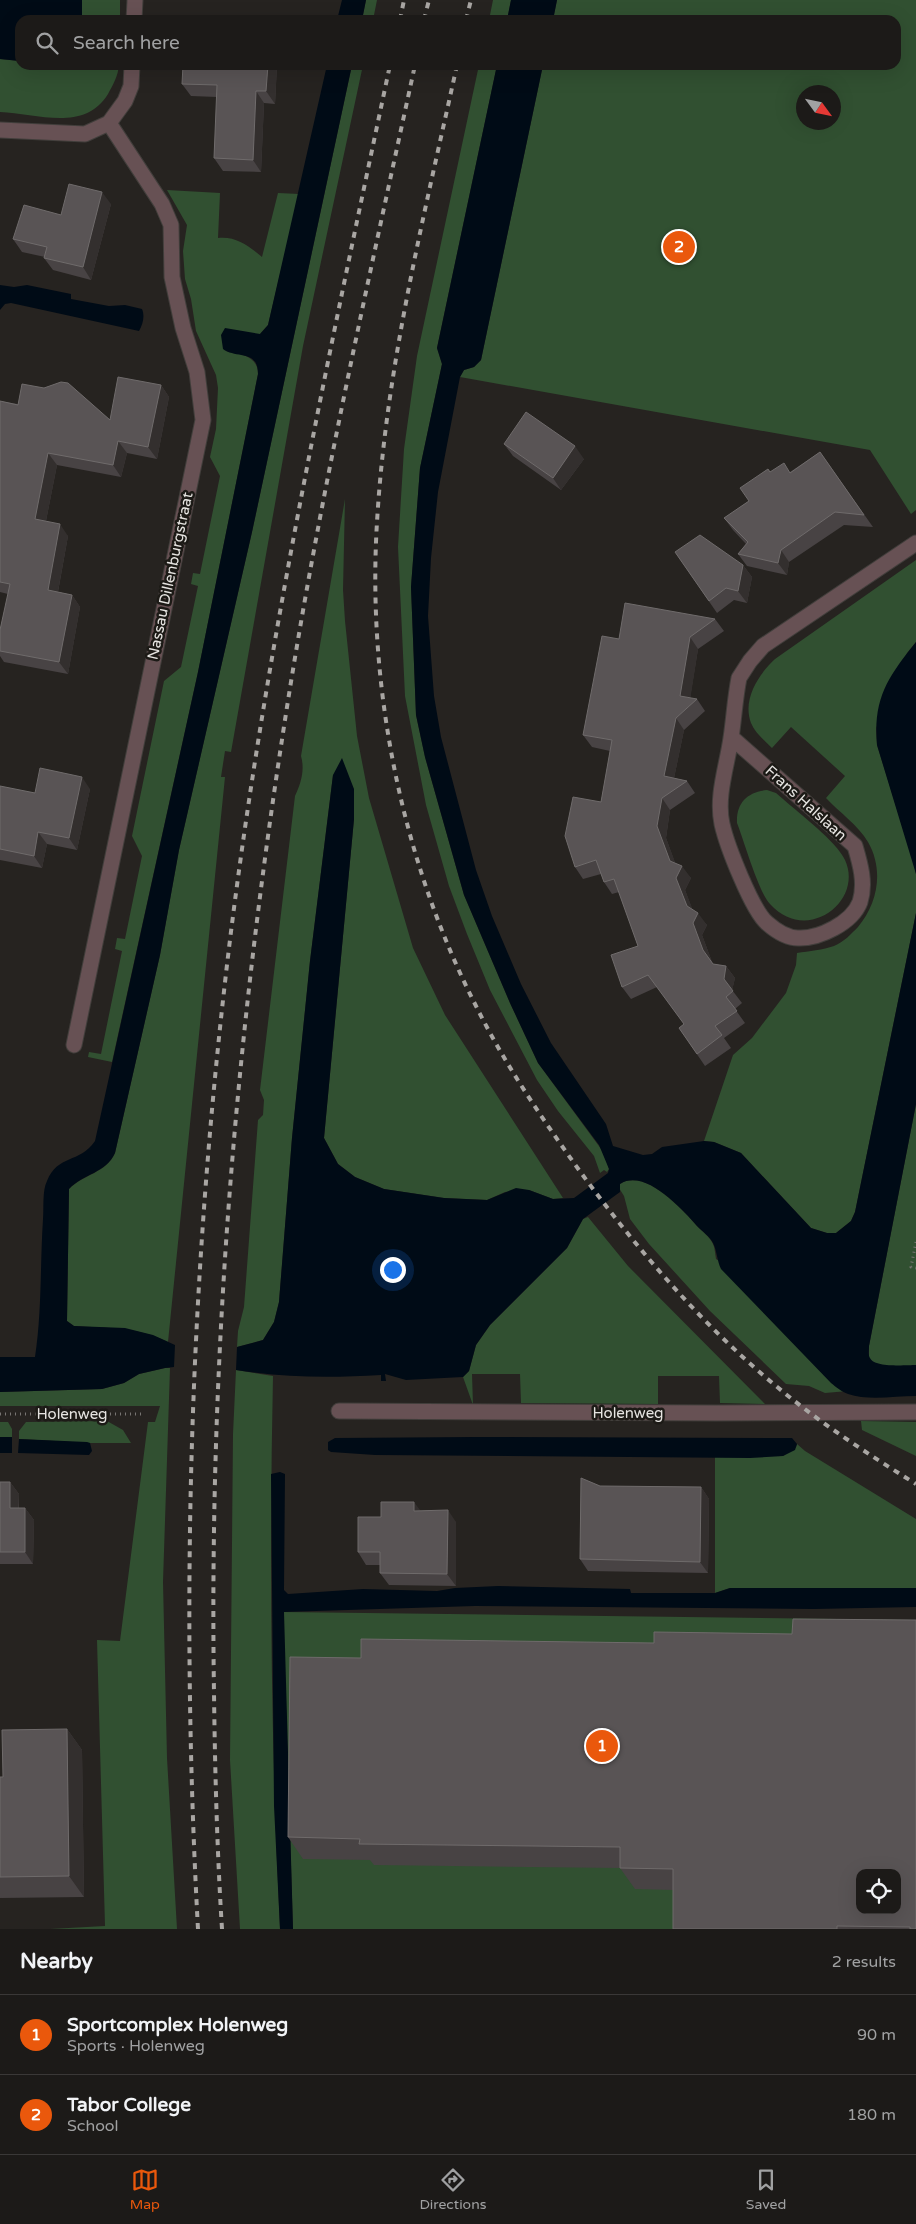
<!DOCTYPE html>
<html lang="en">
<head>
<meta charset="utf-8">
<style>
  :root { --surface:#1c1a18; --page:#292725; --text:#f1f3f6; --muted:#a0a1a2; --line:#3a3837; --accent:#ea580c }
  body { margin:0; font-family:"Varela Round",sans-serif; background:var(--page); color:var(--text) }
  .controls { position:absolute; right:15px; bottom:15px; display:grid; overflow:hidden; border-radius:10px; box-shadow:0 5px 20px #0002 }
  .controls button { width:45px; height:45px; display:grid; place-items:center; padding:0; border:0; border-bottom:1px solid var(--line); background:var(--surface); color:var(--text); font:25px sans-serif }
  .compass { position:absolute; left:796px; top:85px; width:45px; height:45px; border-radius:50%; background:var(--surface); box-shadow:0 5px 20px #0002; rotate:123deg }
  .you { position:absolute; left:392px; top:1269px; width:18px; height:18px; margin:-12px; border:4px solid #fff; border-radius:50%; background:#1a73e8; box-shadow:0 0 0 8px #1a73e833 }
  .badge { display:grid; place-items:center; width:32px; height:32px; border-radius:50%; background:var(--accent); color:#fff; font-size:16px; font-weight:700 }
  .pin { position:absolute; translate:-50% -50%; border:2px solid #fff; box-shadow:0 1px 5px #0006 }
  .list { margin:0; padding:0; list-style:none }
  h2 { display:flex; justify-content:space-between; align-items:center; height:65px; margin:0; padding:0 20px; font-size:21px }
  h2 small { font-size:16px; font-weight:400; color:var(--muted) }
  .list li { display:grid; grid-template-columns:32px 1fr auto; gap:15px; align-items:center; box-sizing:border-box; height:80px; padding:0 20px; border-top:1px solid var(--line) }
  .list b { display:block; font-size:19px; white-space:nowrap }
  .list p { margin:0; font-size:16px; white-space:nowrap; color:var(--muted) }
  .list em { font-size:16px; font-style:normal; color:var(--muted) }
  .icon { flex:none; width:28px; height:28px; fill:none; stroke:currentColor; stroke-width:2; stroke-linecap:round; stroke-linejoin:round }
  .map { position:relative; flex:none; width:916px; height:1929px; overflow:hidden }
  .search { position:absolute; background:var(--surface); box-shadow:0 5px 20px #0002; left:15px; right:15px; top:15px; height:55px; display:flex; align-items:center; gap:12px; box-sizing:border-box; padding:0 18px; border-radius:15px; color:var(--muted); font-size:19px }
  .sheet { height:225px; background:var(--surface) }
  nav { display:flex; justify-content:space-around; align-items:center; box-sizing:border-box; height:70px; border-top:1px solid var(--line); background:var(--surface); font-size:14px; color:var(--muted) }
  nav a { display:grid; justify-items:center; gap:2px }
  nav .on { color:var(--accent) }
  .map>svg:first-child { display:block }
</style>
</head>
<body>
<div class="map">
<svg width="916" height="1929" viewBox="0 0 916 1929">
  <rect width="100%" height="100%" fill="#262320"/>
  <path fill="#315031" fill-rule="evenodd" d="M 82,0 L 120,0 L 120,20 L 82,20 Z
    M 366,0 L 377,0 L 373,20 L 362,20 Z
    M 493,0 L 511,0 L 507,20 L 489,20 Z
    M 557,0 L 916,0 L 916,510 L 911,514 L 870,450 L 460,377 L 464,370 L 474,367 L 481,360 L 543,65 L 896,65 L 896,20 L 553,20 ZM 804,92 L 834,92 L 834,122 L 804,122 Z
    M 0,59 L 20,61 L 20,65 L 119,65 C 118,76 113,85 108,94 C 84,133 36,113 0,112 Z
    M 352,65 L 363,65 L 303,346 L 231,752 L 225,751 L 221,777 L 225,777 L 168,1342 C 137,1327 107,1328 74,1326 L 67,1321 L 69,1189 C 84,1174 106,1173 115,1153 L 160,955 L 179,850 L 252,532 Z
    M 479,65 L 497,65 L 437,348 L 442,364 L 420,468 L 411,587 L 416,715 L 425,757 L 464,895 L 510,1003 L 538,1063 L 604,1153 L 609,1169 L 607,1172 L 604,1170 L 600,1173 L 594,1156 L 558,1111 L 537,1080 L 490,990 L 467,934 L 449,886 L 426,805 L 405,696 L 398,547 L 404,449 L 417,356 Z
    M 167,190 L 220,193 L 218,238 C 236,236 249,246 262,257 L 278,193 L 299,194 L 268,325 L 260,334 L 256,334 L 226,351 C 241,354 258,356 258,374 L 198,672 L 112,1062 L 88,1057 L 89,1052 L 101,1054 L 122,951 L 115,949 L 117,938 L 125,939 L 142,856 L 132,836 L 164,681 L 181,667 L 198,586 L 191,584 L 193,573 L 200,574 L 220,476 L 210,457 L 216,429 L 218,388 L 216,375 L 196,331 L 191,299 L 185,279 L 183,251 L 187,225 Z
    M 345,499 L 343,590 L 345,621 L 357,736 L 369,798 L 413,948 L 445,1015 L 563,1198 L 553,1199 L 529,1190 L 505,1192 L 487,1200 L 444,1198 L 384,1189 L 355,1177 L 338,1164 L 324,1138 L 354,819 L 333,775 L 310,961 L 292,1138 L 279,1302 L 274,1322 L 263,1340 L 237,1347 L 238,1331 L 244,1307 L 258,1120 L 263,1115 L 264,1100 L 260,1090 L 295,796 C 301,783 305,770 301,756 Z
    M 916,560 L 916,642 L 907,653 L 876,728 L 877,745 L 914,864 L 916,874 L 916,913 L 855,1212 L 851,1221 L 836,1233 L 827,1233 L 811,1228 L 741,1153 L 714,1142 L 704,1141 L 733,1055 L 752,1038 L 786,993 L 796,965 L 797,953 C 809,951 823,950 834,946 C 844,942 851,934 858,927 C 878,903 884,870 868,842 C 858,825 839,812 826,798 L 845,776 L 791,727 L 772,748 C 765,741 755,733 751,723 C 742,699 759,674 775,659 Z
    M 767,790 L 776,793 L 783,799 C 800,814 836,841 845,860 C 864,901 807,945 770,904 C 759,893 744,841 737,823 C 736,803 747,792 767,790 Z
    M 916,1104 L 916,1385 L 825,1393 L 809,1386 L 786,1384 L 710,1311 L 649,1244 L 630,1219 L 624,1196 L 619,1188 L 620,1184 C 645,1168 682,1209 697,1226 C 702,1231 710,1237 713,1244 C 715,1248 715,1254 716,1259 L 869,1357 L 869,1346 Z
    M 588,1217 L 628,1266 L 765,1404 L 720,1403 L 719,1376 L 658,1376 L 658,1404 L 521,1403 L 520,1374 L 472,1374 L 473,1405 L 463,1377 L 469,1371 L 476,1345 L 490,1325 L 567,1248 L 583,1219 Z
    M 165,1368 L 170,1368 L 163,1582 L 167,1758 L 177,1929 L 50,1929 L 105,1926 L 97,1640 L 120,1641 L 148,1422 L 155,1422 L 160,1406 L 0,1406 L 0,1392 L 102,1389 L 124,1383 L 139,1374 Z
    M 236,1370 L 273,1376 C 269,1560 271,1745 280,1929 L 240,1929 L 230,1760 L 233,1434 Z
    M 107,1421 L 123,1430 L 131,1443 L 90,1443 L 19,1439 L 19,1431 L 26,1422 Z
    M 861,1421 L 916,1422 L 916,1456 L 862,1430 Z
    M 0,1422 L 8,1422 L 12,1429 L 12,1437 L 0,1437 Z
    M 797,1444 L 805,1451 L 916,1519 L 916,1588 L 730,1588 L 715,1593 L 715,1457 L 783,1456 L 796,1447 Z
    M 283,1612 L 916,1620 L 916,1929 L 293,1929 ZM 860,1873 L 897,1873 L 897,1910 L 860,1910 Z"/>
  <path fill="#000b16" d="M 0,0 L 82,0 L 82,20 L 20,20 L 20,61 L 0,59 Z
    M 342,0 L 366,0 L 362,20 L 337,20 Z
    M 511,0 L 557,0 L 553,20 L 507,20 Z
    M 327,65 L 352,65 L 252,532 L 179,850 L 160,955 L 115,1153 C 106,1173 83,1174 69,1189 L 67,1321 L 74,1326 L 125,1328 L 153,1335 L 175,1345 L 174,1367 L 165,1368 L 139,1374 L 124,1383 L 102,1389 L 0,1392 L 0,1357 L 35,1357 C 42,1312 40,1265 43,1219 C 44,1208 42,1191 47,1181 C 58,1154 79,1164 95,1141 L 198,672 L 258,374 C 258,349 236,359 223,349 L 221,335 L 225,328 L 260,334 L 268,325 Z
    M 497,65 L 543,65 L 481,360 L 474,367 L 464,370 L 460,377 L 438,492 L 431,558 L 428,616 L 434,696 L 441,737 L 476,870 L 492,916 L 521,984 L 551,1043 L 606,1124 L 613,1146 L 643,1155 L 652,1154 L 662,1147 L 704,1141 L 714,1142 L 741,1153 L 811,1228 L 827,1233 L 836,1233 L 851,1221 L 855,1212 L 916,913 L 916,1104 L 869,1346 C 869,1350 868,1355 870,1358 C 874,1368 906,1365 916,1365 L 916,1396 C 895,1396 868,1401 848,1394 C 842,1392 836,1387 831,1383 L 721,1269 C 717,1261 717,1251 713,1243 C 710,1237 702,1231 697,1226 C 682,1209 645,1168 620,1184 L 620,1192 L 583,1219 L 567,1248 L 490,1325 L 476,1345 L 469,1371 L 463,1377 L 406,1380 L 385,1374 L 386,1381 L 381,1381 L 381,1375 C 332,1378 285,1378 236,1370 L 237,1347 L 263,1340 L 274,1322 L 279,1302 L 292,1138 L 310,961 L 333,775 L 342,758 L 354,789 L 354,819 L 324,1138 L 338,1164 L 355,1177 L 384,1189 L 444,1198 L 487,1200 L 516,1188 L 529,1190 L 553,1199 L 574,1198 L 608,1173 L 609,1169 L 599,1145 L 538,1063 L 510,1003 L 464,895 L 425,757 L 416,715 L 411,587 L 420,468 L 442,364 L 437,348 Z
    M 0,285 L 14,287 L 27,285 L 71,294 L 71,299 L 109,306 L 125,305 L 142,309 C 145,316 143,324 139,331 L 11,303 L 5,304 L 0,310 Z
    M 916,642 L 916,874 L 877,745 C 873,698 888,677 916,642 Z
    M 0,1437 L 12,1437 L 12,1453 L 0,1453 Z
    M 473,1437 L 792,1438 L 797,1444 L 795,1450 L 783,1456 L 750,1458 L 375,1455 L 331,1452 L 328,1450 L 328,1442 L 335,1438 Z
    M 19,1439 L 87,1442 L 90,1443 L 92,1451 L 89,1455 L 18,1453 Z
    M 280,1472 L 285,1474 L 284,1590 L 288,1594 L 363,1589 L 437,1591 L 455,1588 L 498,1586 L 630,1589 L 631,1593 L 715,1593 L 730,1588 L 916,1588 L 916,1607 L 814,1609 L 475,1606 L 284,1612 L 293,1929 L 280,1929 L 274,1806 L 271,1474 Z"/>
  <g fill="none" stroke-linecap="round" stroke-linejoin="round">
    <defs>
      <path id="street" d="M 134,20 L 135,0
        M 0,130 L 85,134 L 109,123 L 125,101 L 131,86 L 132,65
        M 731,737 L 855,846 C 860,863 866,883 860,902 C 852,923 819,939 798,938 C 787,938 775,930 767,923 C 752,910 727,846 722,824 C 716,796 727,766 731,738 C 734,718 735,698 739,678 L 750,661 L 763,646 L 916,543
        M 74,1045 L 203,420 L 197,372 L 183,328 L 172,277 L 171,225 L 162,204 L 109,123
        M 339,1411 L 716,1413 L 916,1412"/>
    </defs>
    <use href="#street" stroke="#413e3b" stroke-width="17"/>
    <path stroke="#777572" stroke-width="3" stroke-dasharray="1 4" stroke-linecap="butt" d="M 916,1242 L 911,1267 L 916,1268
      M 0,1414 L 144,1414"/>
    <use href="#street" stroke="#675154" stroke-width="15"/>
    <path stroke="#a9a6a3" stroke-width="4" stroke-dasharray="6 6" stroke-linecap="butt" d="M 400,20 L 404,0
      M 424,20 L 429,0
      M 466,20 L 471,0
      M 457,65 C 424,216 386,367 377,522 C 367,685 401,858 475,1004 C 504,1063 541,1117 579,1170 C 636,1248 701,1324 776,1386 C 820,1423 868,1454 916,1484
      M 198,1929 C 180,1602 190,1273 229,948 C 265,651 328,358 390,65
      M 222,1929 C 217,1850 215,1772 214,1693 C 209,1370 234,1052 283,733 C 317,508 367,287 415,65"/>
  </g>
  <path fill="#484344" d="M 277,65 L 275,104 L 264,103 L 261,172 L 223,171 L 214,158 L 217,97 L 191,96 L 182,84 Z
    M 111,204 L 91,280 L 53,270 L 44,258 L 45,257 L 22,252 L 13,239 L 61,215 Z
    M 161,385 L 169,397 L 157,459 L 127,453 L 121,477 L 57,465 L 46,521 L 68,536 L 58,592 L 72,595 L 80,607 L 68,674 L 4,662 L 0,656 L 0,630 L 8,594 L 0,592 L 0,401 L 110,420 Z
    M 504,444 L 584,459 L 561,490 L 513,456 Z
    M 820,452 L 873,527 L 844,525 L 789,562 L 787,575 L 747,566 L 738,554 L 746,544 L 733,530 L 724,518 L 749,501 L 768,469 L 770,472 L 790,472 Z
    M 675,552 L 743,565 L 752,577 L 747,603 L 734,600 L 717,613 Z
    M 715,619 L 724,631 L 698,649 L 690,698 L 697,699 L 705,711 L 684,730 L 674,778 L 687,781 L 695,793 L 670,810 L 666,838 L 675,863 L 691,878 L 685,890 L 692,909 L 707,925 L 702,935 L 712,962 L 713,964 L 726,966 L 735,978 L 732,990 L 742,1003 L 735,1009 L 745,1023 L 724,1038 L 731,1048 L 705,1066 L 679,1028 L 684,1024 L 657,987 L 631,999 L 622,987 L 638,946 L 619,892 L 612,894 L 604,882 L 601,874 L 583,879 L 575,867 L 601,802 L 610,751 L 592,747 L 583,735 L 619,639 Z
    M 0,786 L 35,793 L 90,789 L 77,850 L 47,844 L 42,868 L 0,860 Z
    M 0,1482 L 10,1482 L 19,1494 L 19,1508 L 25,1508 L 34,1520 L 33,1564 L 0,1564 Z
    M 600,1486 L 701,1487 L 709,1499 L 708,1573 L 588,1571 L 580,1559 Z
    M 420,1511 L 456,1522 L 456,1586 L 389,1585 L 380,1573 L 380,1565 L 366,1565 L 358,1552 L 381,1517 Z
    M 290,1657 L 916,1929 L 673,1929 L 673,1890 L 635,1889 L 620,1868 L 374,1865 L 370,1860 L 303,1859 L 288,1837 Z
    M 67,1729 L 82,1750 L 84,1897 L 0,1898 L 0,1777 L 3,1777 Z"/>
  <path fill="#332f2e" d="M 268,65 L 277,65 L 275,104 L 266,91 Z
    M 256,91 L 264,103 L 261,172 L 253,160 Z
    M 102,192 L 111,204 L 91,280 L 83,267 Z
    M 161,385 L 169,397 L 157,459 L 148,447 Z
    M 118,441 L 127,453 L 121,477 L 113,465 Z
    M 575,446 L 584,459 L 561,490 L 553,478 Z
    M 48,453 L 57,465 L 44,531 L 35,519 Z
    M 60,524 L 68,536 L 56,602 L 48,590 Z
    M 781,550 L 789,562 L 787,575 L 778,563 Z
    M 743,565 L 752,577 L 747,603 L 738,591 Z
    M 72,595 L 80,607 L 68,674 L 59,662 Z
    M 690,637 L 698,649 L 689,707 L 680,696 Z
    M 676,718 L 684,730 L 672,788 L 664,776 Z
    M 82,777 L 90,789 L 77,850 L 69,838 Z
    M 662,798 L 670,810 L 666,838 L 679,873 L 670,861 L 657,826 Z
    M 38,832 L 47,844 L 42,868 L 34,856 Z
    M 682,866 L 691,878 L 685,890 L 696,918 L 687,906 L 676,878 Z
    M 698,913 L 707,925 L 702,935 L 712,962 L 703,950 L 693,923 Z
    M 726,966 L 735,978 L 732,991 L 724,979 Z
    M 10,1482 L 19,1494 L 18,1520 L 10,1508 Z
    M 701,1487 L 709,1499 L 708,1573 L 700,1562 Z
    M 414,1502 L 423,1514 L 414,1511 Z
    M 25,1508 L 34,1520 L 33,1564 L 25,1552 Z
    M 448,1510 L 456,1522 L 456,1586 L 447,1574 Z
    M 67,1729 L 82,1750 L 84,1897 L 69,1876 Z"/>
  <path fill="#595455" stroke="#6f6b6b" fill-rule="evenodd" d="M 183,65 L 268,65 L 266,91 L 256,91 L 253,160 L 214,158 L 217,85 L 182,84 Z
    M 69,184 L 102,192 L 83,267 L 44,258 L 47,247 L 13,239 L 24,205 L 61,215 Z
    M 118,377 L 161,385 L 148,447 L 118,441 L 113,465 L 48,453 L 35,519 L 60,524 L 48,590 L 72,595 L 59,662 L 0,651 L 0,630 L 10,584 L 0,582 L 0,401 L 18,405 L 22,384 L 44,388 L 61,382 L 68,383 L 110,420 Z
    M 526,412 L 575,446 L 553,478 L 504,444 Z
    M 820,452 L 864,515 L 835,512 L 781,550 L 778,563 L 738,554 L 748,542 L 724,518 L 749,501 L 740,488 L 768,469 L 770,472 L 784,463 L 790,473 Z
    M 700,535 L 743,565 L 738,591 L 726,588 L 709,601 L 675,552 Z
    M 625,603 L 715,619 L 690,637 L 680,696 L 697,699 L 676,718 L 664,776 L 687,781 L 662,798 L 657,826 L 670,861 L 682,866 L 676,878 L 687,906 L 698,913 L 693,923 L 703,950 L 713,964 L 726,966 L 724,979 L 733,991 L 726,997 L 737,1011 L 715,1026 L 722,1035 L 697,1054 L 679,1028 L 684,1024 L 648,975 L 622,987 L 611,955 L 638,946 L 614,879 L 604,882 L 596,860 L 575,867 L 565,836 L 573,797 L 601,802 L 612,740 L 583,735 L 602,636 L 619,639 Z
    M 40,768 L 82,777 L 69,838 L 38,832 L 34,856 L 0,849 L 0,786 L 35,793 Z
    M 581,1478 L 600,1486 L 701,1487 L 700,1562 L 580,1559 Z
    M 0,1482 L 10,1482 L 10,1508 L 25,1508 L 25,1552 L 0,1552 Z
    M 381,1502 L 414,1502 L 414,1511 L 448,1510 L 447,1574 L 380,1573 L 380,1552 L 358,1552 L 358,1517 L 381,1517 Z
    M 793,1619 L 916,1620 L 916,1929 L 910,1929 L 910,1927 L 837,1926 L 837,1929 L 673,1929 L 673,1869 L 620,1868 L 620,1847 L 359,1844 L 360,1839 L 288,1837 L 290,1657 L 361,1658 L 361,1639 L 654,1643 L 654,1632 L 792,1634 ZM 860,1873 L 897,1873 L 897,1910 L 860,1910 Z
    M 67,1729 L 69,1876 L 0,1877 L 0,1777 L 3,1777 L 2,1730 Z"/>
  <g text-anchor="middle" stroke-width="5" stroke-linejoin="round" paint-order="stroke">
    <g font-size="15" fill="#e6e4e1" stroke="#1c1a16">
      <text transform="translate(170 576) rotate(-78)" y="5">Nassau Dillenburgstraat</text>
      <text transform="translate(806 803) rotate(42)" y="5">Frans Halslaan</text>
      <text x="628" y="1418">Holenweg</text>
      <text x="72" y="1419">Holenweg</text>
    </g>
  </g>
</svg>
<div class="controls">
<button><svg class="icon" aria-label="locate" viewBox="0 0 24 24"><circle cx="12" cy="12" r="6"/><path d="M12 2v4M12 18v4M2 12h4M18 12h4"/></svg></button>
</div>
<svg class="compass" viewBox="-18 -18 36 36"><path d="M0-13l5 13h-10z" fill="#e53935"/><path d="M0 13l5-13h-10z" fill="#a0a1a2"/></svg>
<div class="you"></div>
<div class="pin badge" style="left:602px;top:1746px">1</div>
<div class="pin badge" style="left:679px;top:247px">2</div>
<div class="search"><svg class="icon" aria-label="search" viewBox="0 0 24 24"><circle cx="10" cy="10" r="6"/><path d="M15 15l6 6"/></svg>Search here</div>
</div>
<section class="sheet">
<h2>Nearby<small>2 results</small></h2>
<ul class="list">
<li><span class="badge">1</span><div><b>Sportcomplex Holenweg</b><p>Sports · Holenweg</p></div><em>90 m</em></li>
<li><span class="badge">2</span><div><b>Tabor College</b><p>School</p></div><em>180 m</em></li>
</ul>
</section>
<nav>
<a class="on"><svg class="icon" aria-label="map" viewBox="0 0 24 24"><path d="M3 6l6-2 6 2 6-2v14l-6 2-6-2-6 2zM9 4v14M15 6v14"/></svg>Map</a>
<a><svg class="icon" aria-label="directions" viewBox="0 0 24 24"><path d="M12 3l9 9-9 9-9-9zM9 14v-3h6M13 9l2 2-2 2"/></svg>Directions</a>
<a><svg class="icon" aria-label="saved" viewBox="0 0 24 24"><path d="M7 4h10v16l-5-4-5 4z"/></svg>Saved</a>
</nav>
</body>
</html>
